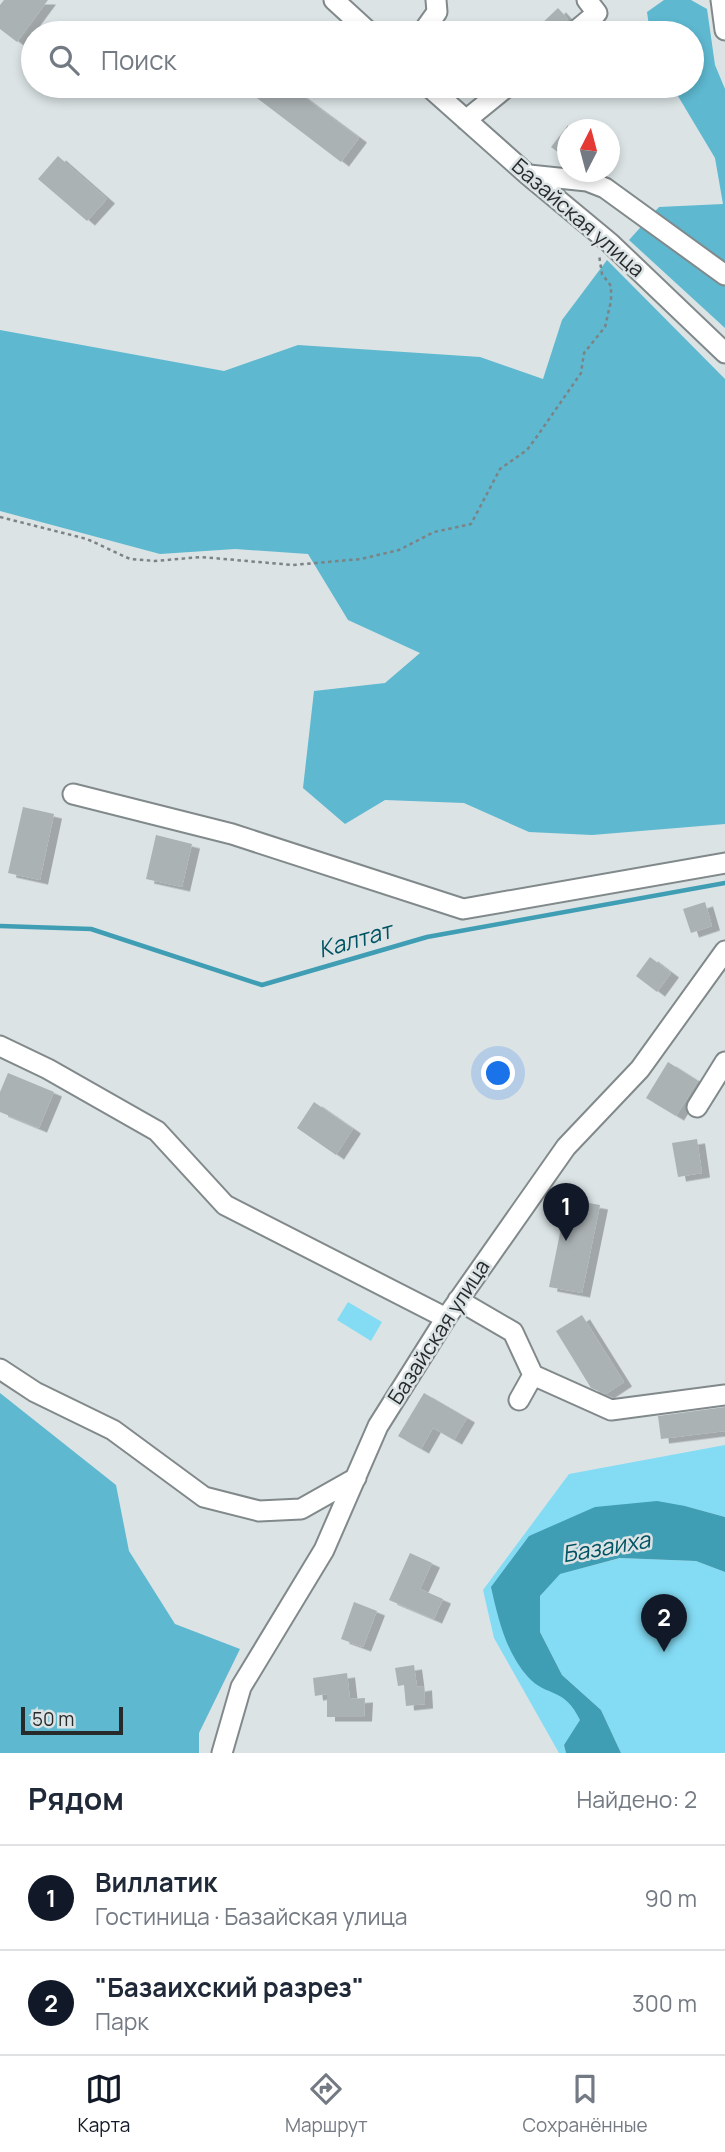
<!DOCTYPE html>
<html lang="ru">
<head>
<meta charset="utf-8">
<style>
  :root { --surface:#fff; --page:#f2f2f3; --text:#1f2937; --muted:#747a83; --line:#e0e1e3; --accent:#111827 }
  body { margin:0; font-family:Manrope,sans-serif; background:var(--page); color:var(--text) }
  .compass { position:absolute; left:557px; top:119px; width:63px; height:63px; border-radius:50%; background:var(--surface); box-shadow:0 4px 10px #0003; rotate:6deg }
  .scale { position:absolute; left:21px; bottom:18px; width:102px; box-sizing:border-box; padding-left:7px; border:4px solid #272a2b; border-top:0; font-size:19px; line-height:24px; white-space:nowrap; color:#272a2b; -webkit-text-stroke:5px #dbe3e5; paint-order:stroke }
  .you { position:absolute; left:499px; top:1074px; width:24px; height:24px; margin:-18px; border:5px solid #fff; border-radius:50%; background:#1a73e8; box-shadow:0 0 0 10px #1a73e833 }
  .badge { display:grid; place-items:center; width:46px; height:46px; border-radius:50%; background:var(--accent); color:#fff; font-size:23px; font-weight:700 }
  .pin { position:absolute; translate:-50% -58px; filter:drop-shadow(0 2px 4px #0008) }
  .pin::after { content:''; position:absolute; top:37px; width:24px; height:21px; background:inherit; clip-path:polygon(0 0,100% 0,50% 100%) }
  .list { margin:0; padding:0; list-style:none }
  h2 { display:flex; justify-content:space-between; align-items:center; height:91px; margin:0; padding:0 28px; font-size:30px }
  h2 small { font-size:23px; font-weight:400; color:var(--muted) }
  .list li { display:grid; grid-template-columns:46px 1fr auto; gap:21px; align-items:center; box-sizing:border-box; height:105px; padding:0 28px; border-top:2px solid var(--line) }
  .list b { display:block; font-size:26px; white-space:nowrap }
  .list p { margin:0; font-size:23px; white-space:nowrap; color:var(--muted) }
  .list em { font-size:23px; font-style:normal; color:var(--muted) }
  .icon { flex:none; width:38px; height:38px; fill:none; stroke:currentColor; stroke-width:2; stroke-linecap:round; stroke-linejoin:round }
  .map { position:relative; flex:none; width:725px; height:1753px; overflow:hidden }
  .search { position:absolute; background:var(--surface); box-shadow:0 4px 10px #0003; left:21px; right:21px; top:21px; height:77px; display:flex; align-items:center; gap:18px; box-sizing:border-box; padding:0 24px; border-radius:38px; color:var(--muted); font-size:26px }
  .sheet { height:301px; background:var(--surface) }
  nav { display:flex; justify-content:space-around; align-items:center; box-sizing:border-box; height:98px; border-top:2px solid var(--line); background:var(--surface); font-size:19px; color:var(--muted) }
  nav a { display:grid; justify-items:center; gap:4px }
  nav .on { color:var(--accent) }
  .map>svg:first-child { display:block }
</style>
</head>
<body>
<div class="map">
<svg width="725" height="1753" viewBox="0 0 725 1753">
  <defs>
    <filter id="shadow"><feDropShadow dx="8" dy="4.5" stdDeviation="0" flood-color="#0004"/></filter>
  </defs>
  <rect width="100%" height="100%" fill="#dbe3e5"/>
  <path fill="#84dcf4" d="M 348,1302 L 382,1322 L 371,1341 L 337,1320 Z
    M 725,1445 L 725,1517 L 685,1506 L 529,1536 L 529,1678 L 572,1702 L 581,1721 L 564,1745 L 566,1753 L 559,1753 L 494,1638 L 483,1590 L 569,1474 Z
    M 621,1558 L 696,1561 L 725,1572 L 725,1753 L 621,1753 L 601,1710 L 562,1675 L 540,1632 L 540,1596 L 559,1574 Z"/>
  <path fill="#5db8d0" d="M 664,0 L 691,0 L 707,9 L 715,65 L 725,89 L 725,328 L 629,240 L 659,207 L 723,204 L 715,158 L 672,86 L 692,86 L 692,33 L 650,33 L 647,12 Z
    M 607,260 L 725,379 L 725,824 L 592,835 L 529,832 L 464,803 L 385,800 L 345,824 L 303,788 L 314,691 L 385,683 L 420,653 L 348,620 L 308,554 L 235,549 L 160,554 L 0,511 L 0,330 L 224,371 L 298,345 L 480,357 L 543,379 L 562,320 Z
    M 0,1393 L 116,1485 L 129,1551 L 175,1624 L 240,1649 L 199,1733 L 199,1753 L 0,1753 Z"/>
  <path fill="#3f9db4" d="M 657,1501 L 685,1506 L 725,1517 L 725,1572 L 696,1561 L 620,1558 L 560,1574 L 540,1596 L 540,1632 L 562,1675 L 601,1710 L 621,1753 L 566,1753 L 564,1745 L 580,1720 C 564,1686 547,1698 528,1677 C 506,1653 498,1618 491,1587 L 529,1536 L 595,1507 Z"/>
  <g fill="none" stroke-linecap="round" stroke-linejoin="round">
    <path stroke="#3f9db4" stroke-width="4.5" d="M 0,926 L 91,929 L 262,985 L 427,937 L 725,883"/>
  </g>
  <path fill="#abb2b4" filter="url(#shadow)" d="M 4,0 L 48,0 L 17,42 L 0,29 L 0,5 Z
    M 558,8 L 568,19 L 553,33 L 544,33 L 538,27 Z
    M 260,86 L 289,86 L 359,138 L 341,162 L 253,95 Z
    M 568,125 L 568,160 L 551,147 Z
    M 58,156 L 107,199 L 87,221 L 38,179 Z
    M 23,807 L 54,814 L 40,880 L 8,873 Z
    M 156,835 L 192,844 L 182,887 L 146,879 Z
    M 705,902 L 712,926 L 691,933 L 683,909 Z
    M 650,957 L 671,973 L 657,992 L 636,976 Z
    M 668,1062 L 698,1081 L 676,1116 L 646,1098 Z
    M 8,1073 L 54,1092 L 39,1128 L 0,1112 L 0,1092 Z
    M 314,1102 L 353,1129 L 336,1155 L 297,1128 Z
    M 697,1139 L 702,1173 L 678,1177 L 672,1143 Z
    M 567,1199 L 600,1205 L 582,1293 L 549,1287 Z
    M 582,1315 L 624,1382 L 606,1394 L 591,1388 L 556,1331 Z
    M 424,1393 L 467,1418 L 454,1440 L 433,1428 L 421,1449 L 398,1436 Z
    M 725,1407 L 725,1431 L 661,1439 L 658,1416 Z
    M 410,1553 L 432,1563 L 420,1589 L 443,1599 L 434,1619 L 389,1600 Z
    M 354,1602 L 377,1611 L 363,1647 L 341,1639 Z
    M 414,1665 L 417,1687 L 424,1686 L 425,1704 L 406,1706 L 404,1685 L 398,1686 L 395,1668 Z
    M 347,1673 L 350,1699 L 365,1698 L 364,1717 L 327,1717 L 327,1694 L 315,1696 L 313,1678 Z"/>
  <g fill="none" stroke-linecap="round" stroke-linejoin="round">
    <defs>
      <path id="minor" d="M 334,0 L 370,33
        M 721,0 L 725,30
        M 422,33 L 437,12 L 436,0
        M 573,33 L 597,13 L 587,0
        M 428,86 L 528,175 L 610,243 L 725,353
        M 466,120 L 508,86
        M 529,175 L 587,181 L 605,188 L 725,275
        M 73,794 L 232,834 L 463,909 L 725,863
        M 0,1046 L 48,1069 L 157,1131 L 225,1205 L 446,1318
        M 697,1107 L 725,1062
        M 458,1300 L 513,1332 L 533,1375 L 611,1410 L 725,1395
        M 0,1369 L 35,1392 L 113,1430 L 204,1497 L 259,1511 L 301,1509 L 356,1478
        M 519,1400 L 533,1375
        M 222,1753 L 241,1687 L 324,1550 L 378,1426 L 446,1318 L 566,1147 L 640,1069 L 725,951"/>
    </defs>
    <use href="#minor" stroke="#81898b" stroke-width="23"/>
    <path stroke="#7d8384" stroke-width="2.5" stroke-dasharray="3.5 3.5" stroke-linecap="butt" d="M 0,517 L 87,539 L 130,559 L 155,561 L 201,557 L 293,565 L 361,559 L 399,550 L 434,532 L 471,524 L 500,469 L 527,450 L 538,435 L 581,373 L 584,353 L 605,327 L 611,301 L 611,286 L 602,274 L 599,255"/>
    <use href="#minor" stroke="#fff" stroke-width="19"/>
  </g>
  <g text-anchor="middle" stroke-width="5" stroke-linejoin="round" paint-order="stroke">
    <g font-size="21" fill="#272a2b" stroke="#dbe3e5">
      <text transform="translate(578 218) rotate(41)" y="7">Базайская улица</text>
      <text transform="translate(439 1332) rotate(-57)" y="7">Базайская улица</text>
    </g>
    <g font-size="23" font-style="italic" fill="#005363" stroke="#dbe3e5">
      <text transform="translate(355 940) rotate(-16)" y="8">Калтат</text>
      <text transform="translate(606 1547) rotate(-10)" y="8">Базаиха</text>
    </g>
  </g>
</svg>
<svg class="compass" viewBox="-18 -18 36 36"><path d="M0-13l5 13h-10z" fill="#e53935"/><path d="M0 13l5-13h-10z" fill="#747a83"/></svg>
<div class="scale">50 m</div>
<div class="you"></div>
<div class="pin badge" style="left:566px;top:1241px">1</div>
<div class="pin badge" style="left:664px;top:1652px">2</div>
<div class="search"><svg class="icon" aria-label="search" viewBox="0 0 24 24"><circle cx="10" cy="10" r="6"/><path d="M15 15l6 6"/></svg>Поиск</div>
</div>
<section class="sheet">
<h2>Рядом<small>Найдено: 2</small></h2>
<ul class="list">
<li><span class="badge">1</span><div><b>Виллатик</b><p>Гостиница · Базайская улица</p></div><em>90 m</em></li>
<li><span class="badge">2</span><div><b>&quot;Базаихский разрез&quot;</b><p>Парк</p></div><em>300 m</em></li>
</ul>
</section>
<nav>
<a class="on"><svg class="icon" aria-label="map" viewBox="0 0 24 24"><path d="M3 6l6-2 6 2 6-2v14l-6 2-6-2-6 2zM9 4v14M15 6v14"/></svg>Карта</a>
<a><svg class="icon" aria-label="directions" viewBox="0 0 24 24"><path d="M12 3l9 9-9 9-9-9zM9 14v-3h6M13 9l2 2-2 2"/></svg>Маршрут</a>
<a><svg class="icon" aria-label="saved" viewBox="0 0 24 24"><path d="M7 4h10v16l-5-4-5 4z"/></svg>Сохранённые</a>
</nav>
</body>
</html>
